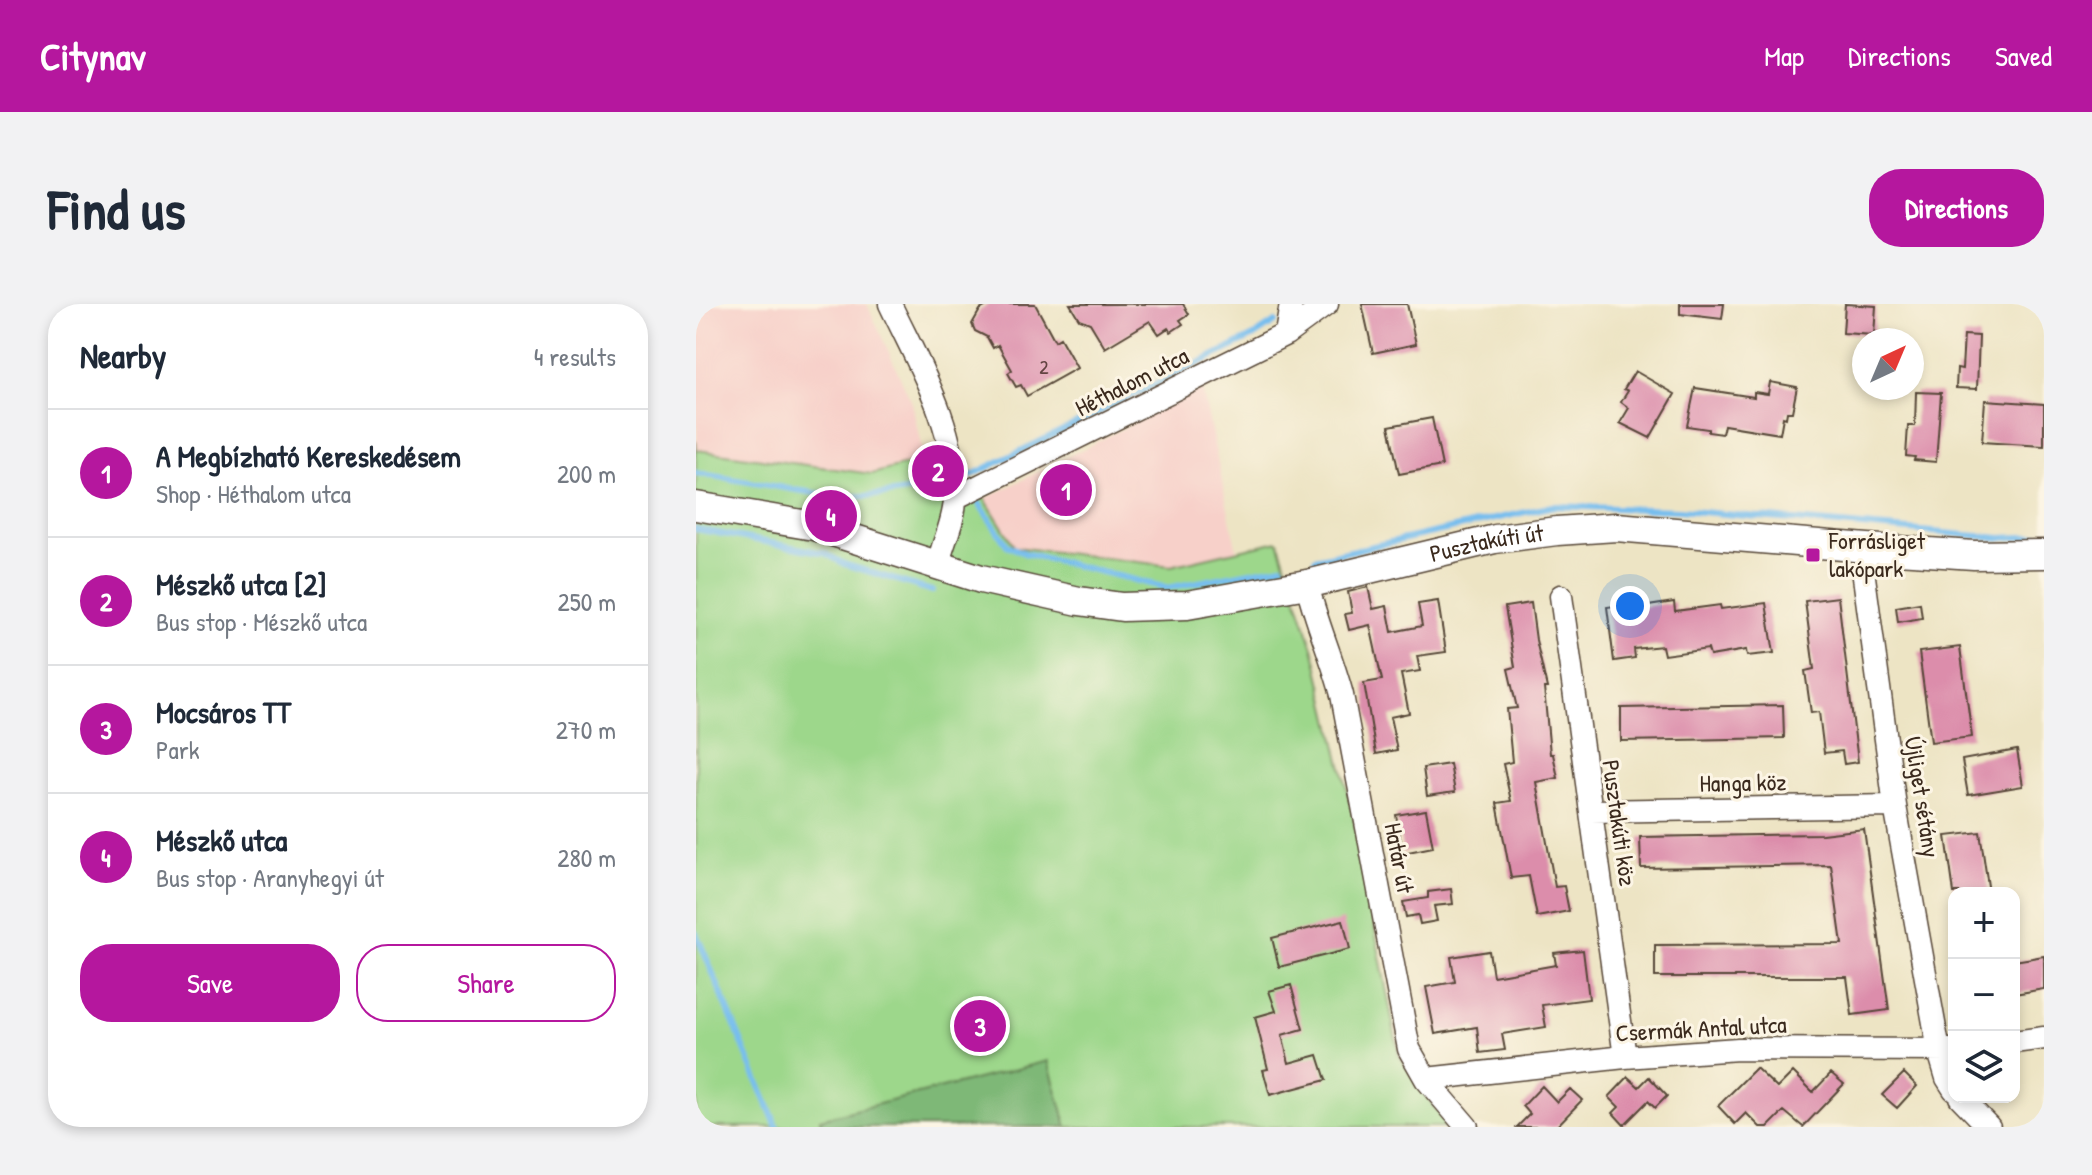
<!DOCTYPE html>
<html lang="en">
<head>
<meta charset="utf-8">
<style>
  :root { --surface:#fff; --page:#f2f2f3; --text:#1f2937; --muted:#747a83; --line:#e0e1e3; --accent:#b5179e }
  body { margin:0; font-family:"Patrick Hand",sans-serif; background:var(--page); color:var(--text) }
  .controls { position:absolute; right:24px; bottom:24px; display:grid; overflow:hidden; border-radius:16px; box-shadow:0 4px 12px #0003 }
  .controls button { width:72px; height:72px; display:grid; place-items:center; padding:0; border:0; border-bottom:2px solid var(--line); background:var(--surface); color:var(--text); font:40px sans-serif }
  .compass { position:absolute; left:1156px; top:24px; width:72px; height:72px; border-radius:50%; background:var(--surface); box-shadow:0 4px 12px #0003; rotate:44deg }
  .you { position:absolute; left:934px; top:302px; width:28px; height:28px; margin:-20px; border:6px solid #fff; border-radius:50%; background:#1a73e8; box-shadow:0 0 0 12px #1a73e833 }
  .badge { display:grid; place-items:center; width:52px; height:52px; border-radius:50%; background:var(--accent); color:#fff; font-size:26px; font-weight:700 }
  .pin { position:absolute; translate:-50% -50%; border:4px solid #fff; box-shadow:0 2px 8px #0006 }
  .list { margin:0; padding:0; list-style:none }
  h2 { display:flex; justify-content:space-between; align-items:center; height:104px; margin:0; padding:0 32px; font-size:34px }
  h2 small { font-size:26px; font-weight:400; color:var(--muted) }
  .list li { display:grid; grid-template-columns:52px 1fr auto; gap:24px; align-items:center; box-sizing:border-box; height:128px; padding:0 32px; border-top:2px solid var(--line) }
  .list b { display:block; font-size:30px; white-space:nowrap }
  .list p { margin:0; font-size:26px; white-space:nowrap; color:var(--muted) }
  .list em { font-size:26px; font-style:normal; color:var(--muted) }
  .actions { display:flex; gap:16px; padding:24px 32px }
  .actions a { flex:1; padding:18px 0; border:2px solid var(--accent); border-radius:32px; text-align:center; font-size:28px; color:var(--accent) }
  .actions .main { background:var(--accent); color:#fff }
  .icon { flex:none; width:44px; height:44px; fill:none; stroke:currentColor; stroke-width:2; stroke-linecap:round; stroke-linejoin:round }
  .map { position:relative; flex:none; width:1348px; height:823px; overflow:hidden; border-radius:32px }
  header { display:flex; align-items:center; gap:48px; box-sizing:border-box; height:112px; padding:0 40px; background:var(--accent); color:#fff }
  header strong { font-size:38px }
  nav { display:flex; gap:44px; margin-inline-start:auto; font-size:28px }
  .intro { display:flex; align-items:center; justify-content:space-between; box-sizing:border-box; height:192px; padding:0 48px }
  h1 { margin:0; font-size:56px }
  .button { padding:20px 36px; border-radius:32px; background:var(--accent); color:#fff; font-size:28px; font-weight:700 }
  main { display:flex; gap:48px; padding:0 48px }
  aside { flex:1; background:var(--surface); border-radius:32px; box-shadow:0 4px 12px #0003 }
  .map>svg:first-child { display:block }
</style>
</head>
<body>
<header>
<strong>Citynav</strong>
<nav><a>Map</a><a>Directions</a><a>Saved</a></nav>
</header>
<div class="intro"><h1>Find us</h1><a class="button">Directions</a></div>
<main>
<aside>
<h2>Nearby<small>4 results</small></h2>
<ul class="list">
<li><span class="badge">1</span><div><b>A Megbízható Kereskedésem</b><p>Shop · Héthalom utca</p></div><em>200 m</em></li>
<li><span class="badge">2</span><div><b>Mészkő utca [2]</b><p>Bus stop · Mészkő utca</p></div><em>250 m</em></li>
<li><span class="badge">3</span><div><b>Mocsáros TT</b><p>Park</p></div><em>270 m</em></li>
<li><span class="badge">4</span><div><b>Mészkő utca</b><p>Bus stop · Aranyhegyi út</p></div><em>280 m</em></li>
</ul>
<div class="actions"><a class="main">Save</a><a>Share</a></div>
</aside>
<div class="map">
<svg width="1348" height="823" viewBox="0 0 1348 823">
  <rect width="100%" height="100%" fill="#fcf5e5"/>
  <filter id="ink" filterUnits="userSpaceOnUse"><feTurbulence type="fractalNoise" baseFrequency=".0125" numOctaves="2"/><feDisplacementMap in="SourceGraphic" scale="16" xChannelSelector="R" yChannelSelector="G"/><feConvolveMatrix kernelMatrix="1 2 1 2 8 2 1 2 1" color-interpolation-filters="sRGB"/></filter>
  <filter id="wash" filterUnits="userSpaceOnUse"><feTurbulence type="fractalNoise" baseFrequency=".006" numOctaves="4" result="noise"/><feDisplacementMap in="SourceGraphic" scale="32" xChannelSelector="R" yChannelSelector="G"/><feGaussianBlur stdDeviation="1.8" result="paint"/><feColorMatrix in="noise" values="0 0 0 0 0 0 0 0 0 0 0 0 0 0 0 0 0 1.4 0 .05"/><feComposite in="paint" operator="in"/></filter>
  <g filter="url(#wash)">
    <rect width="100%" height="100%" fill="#ede4c4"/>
    <path fill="#f7d0c9" d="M 0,0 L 171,0 L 216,99 L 228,156 L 177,170 L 1,146 Z
      M 506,84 L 541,247 L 475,262 L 319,243 L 289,195 Z"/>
    <path fill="#9dd78b" stroke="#6c8054" stroke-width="2" d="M 0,136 L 1,146 L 176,170 L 228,156 L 289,195 L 319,243 L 475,262 L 582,237 L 618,347 L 656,507 L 703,751 L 740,806 L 756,823 L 0,823 Z"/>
    <path fill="#7eb877" stroke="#5c714a" stroke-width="2" d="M 352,757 L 371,823 L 127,823 L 124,815 Z"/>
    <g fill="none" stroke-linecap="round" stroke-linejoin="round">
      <path stroke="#77beee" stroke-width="6" d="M 0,169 L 136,192 C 171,194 200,190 234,182
        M 274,172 L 558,32 L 579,18
        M 282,198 L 311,241 L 328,249 L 471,284 L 586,262
        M 0,225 L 129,249 L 148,260 L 236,287
        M 619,255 L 857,202 L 983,206 L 1305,234 L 1348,232
        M 0,629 L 81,823"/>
    </g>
    <g id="blocks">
      <path fill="#dc8dab" d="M 294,0 L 339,0 L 359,37 L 364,34 L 381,64 L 331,92 L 325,81 L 320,83 L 312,69 L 316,66 L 302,41 L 297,44 L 291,33 L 279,27 L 276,20 L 284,6 Z
        M 374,0 L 487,0 L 493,10 L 484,16 L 487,20 L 475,28 L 472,24 L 463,30 L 454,17 L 409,44 L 394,19 L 383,15 Z
        M 666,0 L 711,0 L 720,40 L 677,49 Z
        M 984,0 L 1028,0 L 1026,15 L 984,10 Z
        M 1149,0 L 1180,2 L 1178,31 L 1147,29 Z
        M 1268,31 L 1283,32 L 1281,85 L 1260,84 L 1261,64 L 1266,65 Z
        M 939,67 L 979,90 L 954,134 L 924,119 L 933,104 L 925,98 L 932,87 L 928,85 Z
        M 1074,78 L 1101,83 L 1096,108 L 1091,108 L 1090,114 L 1087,113 L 1084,130 L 1028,121 L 1026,130 L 1012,128 L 1012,125 L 991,122 L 999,84 L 1058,93 L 1058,88 L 1072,90 Z
        M 1220,88 L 1245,89 L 1240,158 L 1218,156 L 1219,153 L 1210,152 L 1212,122 L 1219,122 Z
        M 1289,96 L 1348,100 L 1348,142 L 1286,138 Z
        M 736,114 L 746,162 L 703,170 L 693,122 Z
        M 672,283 L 677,305 L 691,302 L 696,328 L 726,322 L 722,300 L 742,297 L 750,348 L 721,352 L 724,367 L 705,370 L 713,409 L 694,413 L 701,446 L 680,450 L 668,379 L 686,376 L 674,321 L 653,326 L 649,310 L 656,309 L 652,288 Z
        M 1142,293 L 1162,458 L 1148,460 L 1146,447 L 1128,449 L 1123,408 L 1115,409 L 1109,367 L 1118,365 L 1109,297 Z
        M 978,298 L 979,307 L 1024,301 L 1025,305 L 1070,299 L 1078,349 L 1051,352 L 1050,346 L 1014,352 L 1012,345 L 968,351 L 966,342 L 938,345 L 939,354 L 918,357 L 911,303 L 932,300 L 933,305 Z
        M 835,299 L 840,336 L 851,384 L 848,384 L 854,450 L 857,450 L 862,474 L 840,478 L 859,583 L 868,582 L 873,607 L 841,613 L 833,572 L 815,574 L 801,499 L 815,497 L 807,460 L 816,458 L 811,405 L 821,404 L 812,365 L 819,363 L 809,303 Z
        M 1224,299 L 1226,314 L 1202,318 L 1200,303 Z
        M 1264,343 L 1276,433 L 1235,438 L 1223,348 Z
        M 1087,401 L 1088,434 L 925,437 L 925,404 Z
        M 1321,446 L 1327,482 L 1272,491 L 1266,456 Z
        M 754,460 L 759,488 L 731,492 L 727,464 Z
        M 730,506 L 737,543 L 707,549 L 700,511 Z
        M 1168,525 L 1193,706 L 1156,711 L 1151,673 L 959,673 L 959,641 L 1146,640 L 1135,561 L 945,564 L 944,533 L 1126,530 Z
        M 1284,528 L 1293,589 L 1258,589 L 1250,532 Z
        M 755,585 L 757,600 L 738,602 L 741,617 L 724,620 L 722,611 L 710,613 L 707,598 L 732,594 L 732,588 Z
        M 647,616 L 654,645 L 583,663 L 576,634 Z
        M 887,646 L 893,695 L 846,701 L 850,723 L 806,730 L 809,746 L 784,749 L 781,723 L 739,730 L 730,683 L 759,678 L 755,653 L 793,647 L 797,672 L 860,661 L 858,649 Z
        M 1348,652 L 1348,685 L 1318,690 L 1318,657 Z
        M 595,681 L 607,725 L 586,731 L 593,759 L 622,751 L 630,776 L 574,791 L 567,766 L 572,765 L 559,713 L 580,707 L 573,687 Z
        M 1060,764 L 1081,784 L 1097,768 L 1117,788 L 1135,769 L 1148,780 L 1107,823 L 1088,807 L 1072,823 L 1064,823 L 1050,809 L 1039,820 L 1022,802 Z
        M 1208,769 L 1221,782 L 1201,804 L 1186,791 Z
        M 932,773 L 943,783 L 953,773 L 971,792 L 959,804 L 952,797 L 928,821 L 917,809 L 923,803 L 913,793 Z
        M 846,782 L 861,798 L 874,785 L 886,796 L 860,823 L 821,823 L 834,810 L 827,802 Z"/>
    </g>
  </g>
  <g filter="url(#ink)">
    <use href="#blocks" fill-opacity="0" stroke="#564637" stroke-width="2"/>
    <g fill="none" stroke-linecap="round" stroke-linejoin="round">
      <defs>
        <path id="minor" d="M 194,0 C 223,61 261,124 259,194 C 259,216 247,238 242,260
          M 590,30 L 595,0
          M 259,194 L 590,30 L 631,0
          M 1171,244 L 1168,273 L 1199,502 L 1243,747 L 1251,774 L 1258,785
          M 611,280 C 620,318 636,353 646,391 L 713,745 L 730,775 L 771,823
          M 865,292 L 929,753
          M 895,507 L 1199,502
          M 1318,738 L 1348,734
          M 730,775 L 929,753 L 1042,745 L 1255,746
          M 1264,793 L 1293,823"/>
        <g id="tertiary">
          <path id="s1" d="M 0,202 L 118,222 L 285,275 L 383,297 L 426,303 L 491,301 L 611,280 L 799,235 L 861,227 L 920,223 L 1171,244 L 1278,251 L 1348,250"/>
        </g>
      </defs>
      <use href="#minor" stroke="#564637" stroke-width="25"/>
      <use href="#tertiary" stroke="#564637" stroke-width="31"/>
      <use href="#minor" stroke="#fff" stroke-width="22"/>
      <use href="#tertiary" stroke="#fff" stroke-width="28"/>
    </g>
  </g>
  <rect fill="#b5179e" stroke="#fcf5e5" stroke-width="3" x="1109" y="243" width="16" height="16" rx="4"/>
  <g text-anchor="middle" stroke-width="6" stroke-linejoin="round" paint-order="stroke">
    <g font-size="20" fill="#634341">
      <text x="348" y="70">2</text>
    </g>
    <g font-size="24" fill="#3b2a1e" stroke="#fcf5e5">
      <text transform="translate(436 78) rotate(-27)" y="8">Héthalom utca</text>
      <text dy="8" stroke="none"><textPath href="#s1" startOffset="810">Pusztakúti út</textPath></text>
      <text transform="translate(1047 479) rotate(-1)" y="8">Hanga köz</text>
      <text transform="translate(1226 493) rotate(81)" y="8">Újliget sétány</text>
      <text transform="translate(923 519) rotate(82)" y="8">Pusztakúti köz</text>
      <text transform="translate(703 554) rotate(79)" y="8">Határ út</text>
      <text transform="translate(1005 725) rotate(-3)" y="8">Csermák Antal utca</text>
    </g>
    <g font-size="24" fill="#3b2a1e" stroke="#fcf5e5" text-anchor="start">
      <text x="1133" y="245">Forrásliget<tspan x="1133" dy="28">lakópark</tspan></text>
    </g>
  </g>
</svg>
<div class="controls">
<button>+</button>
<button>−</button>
<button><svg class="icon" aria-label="layers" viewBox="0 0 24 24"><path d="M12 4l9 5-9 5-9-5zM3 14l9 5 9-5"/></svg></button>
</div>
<svg class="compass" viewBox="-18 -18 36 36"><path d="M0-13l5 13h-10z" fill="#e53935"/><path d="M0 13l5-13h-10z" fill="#747a83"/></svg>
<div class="you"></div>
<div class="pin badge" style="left:370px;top:186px">1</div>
<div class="pin badge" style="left:242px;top:167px">2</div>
<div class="pin badge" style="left:284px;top:722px">3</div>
<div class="pin badge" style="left:135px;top:212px">4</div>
</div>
</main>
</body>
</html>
